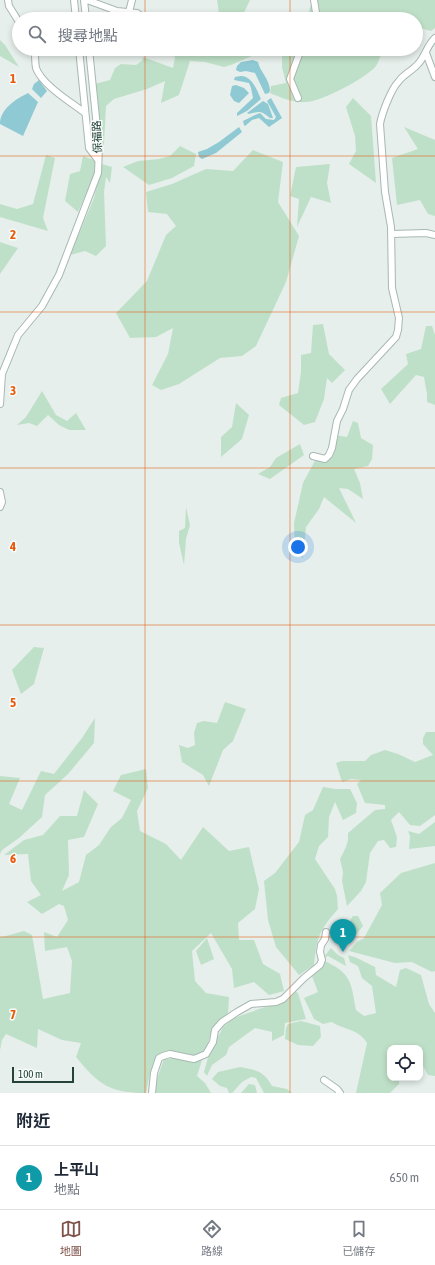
<!DOCTYPE html>
<html lang="zh-TW">
<head>
<meta charset="utf-8">
<style>
  :root { --surface:#fff; --page:#f6f6f7; --text:#1f2937; --muted:#747a83; --line:#e0e1e3; --accent:#7f5249 }
  body { margin:0; font-family:"Asap Condensed","Noto Sans TC",sans-serif; background:var(--page); color:var(--text) }
  .controls { position:absolute; right:12px; bottom:12px; display:grid; overflow:hidden; border-radius:8px; box-shadow:0 2px 6px #0003 }
  .controls button { width:36px; height:36px; display:grid; place-items:center; padding:0; border:0; border-bottom:1px solid var(--line); background:var(--surface); color:var(--text); font:20px sans-serif }
  .scale { position:absolute; left:12px; bottom:10px; width:62px; box-sizing:border-box; padding-left:4px; border:2px solid #24423a; border-top:0; font-size:11px; line-height:14px; white-space:nowrap; color:#24423a; -webkit-text-stroke:3px #f7fbf9; paint-order:stroke }
  .you { position:absolute; left:298px; top:547px; width:14px; height:14px; margin:-10px; border:3px solid #fff; border-radius:50%; background:#1a73e8; box-shadow:0 0 0 6px #1a73e833 }
  .badge { display:grid; place-items:center; width:26px; height:26px; border-radius:50%; background:var(--accent); color:#fff; font-size:13px; font-weight:700 }
  .pin { position:absolute; translate:-50% -33px; filter:drop-shadow(0 1px 2px #0008) }
  .pin::after { content:''; position:absolute; top:21px; width:14px; height:12px; background:inherit; clip-path:polygon(0 0,100% 0,50% 100%) }
  .list { margin:0; padding:0; list-style:none }
  h2 { display:flex; justify-content:space-between; align-items:center; height:52px; margin:0; padding:0 16px; font-size:17px }
  h2 small { font-size:13px; font-weight:400; color:var(--muted) }
  .list li { display:grid; grid-template-columns:26px 1fr auto; gap:12px; align-items:center; box-sizing:border-box; height:64px; padding:0 16px; border-top:1px solid var(--line) }
  .list b { display:block; font-size:15px; white-space:nowrap }
  .list p { margin:0; font-size:13px; white-space:nowrap; color:var(--muted) }
  .list em { font-size:13px; font-style:normal; color:var(--muted) }
  .icon { flex:none; width:22px; height:22px; fill:none; stroke:currentColor; stroke-width:2; stroke-linecap:round; stroke-linejoin:round }
  .map { position:relative; flex:none; width:435px; height:1093px; overflow:hidden }
  .search { position:absolute; background:var(--surface); box-shadow:0 2px 6px #0003; left:12px; right:12px; top:12px; height:44px; display:flex; align-items:center; gap:10px; box-sizing:border-box; padding:0 14px; border-radius:22px; color:var(--muted); font-size:15px }
  .sheet { height:116px; background:var(--surface) }
  nav { display:flex; justify-content:space-around; align-items:center; box-sizing:border-box; height:56px; border-top:1px solid var(--line); background:var(--surface); font-size:11px; color:var(--muted) }
  nav a { display:grid; justify-items:center; gap:2px }
  nav .on { color:var(--accent) }
  .map>svg:first-child { display:block }
</style>
</head>
<body>
<div class="map">
<svg width="435" height="1093" viewBox="0 0 435 1093">
  <rect width="100%" height="100%" fill="#e6efeb"/>
  <path fill="#bfe0c8" d="M 217,0 L 250,0 L 241,19 L 217,19 L 219,13 Z
    M 312,0 L 435,0 L 435,28 L 431,31 L 416,27 L 416,19 L 307,19 Z
    M 0,40 L 5,45 L 19,67 L 0,56 Z
    M 168,49 L 254,49 L 254,55 L 231,65 L 224,67 L 205,62 L 190,61 L 179,95 L 161,103 L 165,81 L 147,89 L 114,99 L 106,106 L 104,143 L 104,146 L 101,147 L 95,84 L 110,80 L 115,68 L 121,64 L 136,65 L 142,61 L 143,57 L 173,68 L 175,57 Z
    M 284,49 L 383,49 C 381,54 379,61 376,66 C 366,78 321,102 306,102 C 293,103 282,98 270,93 L 271,86 L 286,83 L 282,67 L 282,50 Z
    M 353,98 L 371,116 L 376,183 L 349,164 L 356,151 L 355,136 L 346,107 Z
    M 404,127 L 435,140 L 435,216 L 428,214 L 420,200 L 397,205 L 392,158 L 418,149 Z
    M 180,146 L 196,154 L 194,166 L 172,178 L 149,185 L 123,167 L 138,161 L 159,159 L 170,156 Z
    M 253,150 L 283,162 L 278,202 L 299,236 L 286,282 L 256,346 L 242,356 L 220,358 L 179,384 L 161,390 L 152,385 L 168,354 L 173,328 L 156,337 L 130,338 L 116,313 L 147,281 L 166,235 L 176,226 L 167,214 L 148,212 L 146,192 L 172,184 L 206,169 L 233,171 Z
    M 46,155 L 55,158 L 43,218 L 48,231 L 0,217 L 0,204 L 17,209 L 33,204 Z
    M 83,156 L 96,161 L 96,172 L 78,212 L 65,201 L 70,174 L 80,171 Z
    M 102,164 L 112,167 L 110,183 L 106,177 L 104,192 L 106,246 L 96,256 L 85,251 L 70,255 L 94,198 Z
    M 330,164 L 327,183 L 331,203 L 311,197 L 297,227 L 299,199 L 290,196 L 296,167 Z
    M 0,242 L 18,248 L 0,274 Z
    M 323,324 L 329,354 L 345,370 L 332,383 L 327,378 L 324,399 L 315,422 L 304,425 L 279,405 L 281,398 L 298,393 L 301,372 L 301,355 L 311,353 L 313,325 Z
    M 426,326 L 432,326 L 435,335 L 435,405 L 427,402 L 427,394 L 424,377 L 416,375 L 390,404 L 381,389 L 408,364 L 406,354 L 421,349 Z
    M 42,391 L 56,415 L 67,421 L 76,413 L 86,430 L 69,430 L 59,425 L 48,415 L 37,426 L 29,423 L 17,425 L 26,417 Z
    M 236,403 L 249,415 L 242,439 L 221,457 L 221,437 L 232,427 Z
    M 353,421 L 358,423 L 361,438 L 373,445 L 372,459 L 368,466 L 354,469 L 360,483 L 363,499 L 348,489 L 339,488 L 356,523 L 324,497 L 319,509 L 306,527 L 303,558 L 295,551 L 294,523 L 303,483 L 318,455 L 325,458 L 334,435 L 347,437 Z
    M 300,444 L 304,455 L 270,479 L 258,474 L 270,467 L 276,458 Z
    M 186,507 L 190,525 L 186,539 L 184,565 L 179,543 L 179,531 L 185,528 Z
    M 34,647 L 44,648 L 34,684 L 21,694 L 12,670 Z
    M 225,702 L 246,709 L 233,741 L 223,750 L 209,786 L 203,775 L 182,762 L 179,745 L 188,748 L 195,745 L 194,733 L 197,723 L 204,721 L 217,723 Z
    M 95,718 L 94,743 L 68,774 L 45,795 L 42,817 L 19,838 L 2,850 L 0,854 L 0,776 L 20,778 L 9,804 L 22,810 L 41,771 L 54,774 L 82,738 Z
    M 426,732 L 435,732 L 435,815 L 420,826 L 410,825 L 399,812 L 391,820 L 397,837 L 396,847 L 390,848 L 384,840 L 378,841 L 370,853 L 366,882 L 361,891 L 347,906 L 342,881 L 343,872 L 340,859 L 346,847 L 348,840 L 348,833 L 375,810 L 385,809 L 385,805 L 365,803 L 357,784 L 361,780 L 351,779 L 342,782 L 336,763 L 342,761 L 365,761 L 371,755 L 385,750 L 398,754 L 415,762 L 433,755 L 423,744 L 423,738 Z
    M 146,769 L 148,788 L 137,811 L 140,831 L 166,844 L 181,860 L 203,827 L 229,851 L 249,847 L 259,889 L 255,909 L 238,923 L 239,940 L 254,940 L 263,964 L 280,974 L 284,991 L 269,995 L 254,982 L 234,988 L 232,969 L 211,933 L 192,951 L 195,981 L 206,993 L 229,997 L 228,1013 L 211,1034 L 207,1046 L 202,1053 L 196,1056 L 167,1051 L 157,1056 L 149,1078 L 146,1093 C 109,1093 98,1084 76,1057 L 81,1043 L 62,1040 L 38,1029 L 37,1048 L 6,1034 L 2,1040 L 0,1050 L 0,937 L 6,936 L 24,931 L 32,935 L 43,999 L 70,993 L 72,961 L 67,947 L 45,951 L 44,932 L 57,937 L 68,920 L 64,906 L 59,904 L 42,914 L 27,902 L 41,895 L 31,881 L 28,854 L 4,855 L 24,840 L 43,835 L 60,816 L 77,816 L 84,790 L 98,804 L 84,837 L 68,840 L 69,875 L 62,891 L 79,882 L 86,855 L 99,845 L 111,827 L 122,818 L 131,800 L 113,791 L 121,775 Z
    M 323,787 L 335,789 L 350,789 L 357,803 L 356,813 L 343,820 L 335,802 L 329,817 L 328,837 L 319,846 L 315,859 L 335,889 L 337,896 L 338,909 C 319,931 317,936 314,965 L 299,975 L 276,947 L 268,920 L 264,881 L 275,873 L 299,842 L 305,815 L 313,810 Z
    M 435,822 L 435,846 L 409,849 L 410,836 L 408,831 L 419,834 Z
    M 435,863 L 435,971 L 432,972 L 412,962 L 395,963 L 349,951 L 357,942 L 364,938 L 382,905 L 380,893 L 401,873 Z
    M 353,916 L 358,916 L 363,926 L 349,943 L 345,941 L 335,942 L 331,937 L 329,932 L 333,931 L 337,935 L 346,927 Z
    M 207,938 L 214,959 L 201,965 L 196,951 Z
    M 331,948 L 338,955 L 344,958 L 346,966 L 328,956 L 323,958 Z
    M 348,955 L 357,958 L 375,967 L 376,975 L 396,987 L 400,970 L 406,968 L 421,975 L 429,1004 L 435,1013 L 435,1076 L 428,1075 L 420,1061 L 420,1048 L 390,1048 L 390,1078 L 399,1078 L 399,1084 L 390,1093 L 356,1093 L 367,1043 C 359,1029 344,1030 332,1022 L 323,1024 L 314,1019 L 304,998 L 318,992 L 312,976 L 321,969 L 325,961 C 352,974 351,983 356,1010 L 364,1016 L 376,1013 L 372,986 L 362,978 L 358,966 L 350,962 Z
    M 295,991 L 298,993 L 306,1019 L 285,1023 L 284,1035 L 272,1041 L 272,1032 L 255,1028 L 229,1047 L 226,1055 L 212,1065 L 207,1076 L 204,1072 L 209,1054 L 223,1027 L 234,1018 L 262,1008 L 281,1003 Z
    M 301,1021 L 320,1026 L 321,1037 L 313,1046 L 298,1045 L 285,1039 L 286,1028 L 288,1024 Z
    M 175,1058 L 190,1062 L 202,1060 L 197,1076 L 205,1083 L 211,1093 L 155,1093 L 153,1090 L 164,1059 Z
    M 240,1067 C 256,1070 264,1071 272,1086 L 287,1089 L 292,1093 L 264,1093 L 256,1078 L 251,1077 L 242,1082 L 232,1093 L 229,1093 L 227,1088 L 220,1086 L 212,1079 L 218,1072 Z
    M 249,1084 L 255,1085 L 257,1093 L 241,1093 Z"/>
  <path fill="#8ec9d4" d="M 253,60 L 258,62 C 260,72 269,78 270,90 L 269,93 L 265,94 L 255,73 L 246,71 L 240,72 L 236,70 L 237,66 L 241,62 Z
    M 241,76 C 252,76 257,90 261,99 L 247,111 L 237,116 L 237,113 L 253,98 L 251,88 L 249,83 L 234,80 L 235,77 Z
    M 39,80 L 47,91 L 41,98 L 32,89 L 34,84 Z
    M 236,85 L 244,88 L 249,93 L 239,103 L 234,101 L 230,95 L 232,86 Z
    M 28,93 L 38,102 L 23,136 L 0,124 C 0,109 16,99 28,93 Z
    M 271,98 L 282,118 L 269,127 L 259,118 L 252,120 L 245,126 L 244,125 L 243,121 L 255,115 L 260,113 L 266,119 L 274,120 L 276,117 L 267,101 Z
    M 263,101 L 268,104 L 273,118 L 270,118 C 261,111 260,111 249,114 L 247,113 Z
    M 239,127 L 242,132 L 216,153 L 202,159 L 199,157 L 198,152 L 207,149 L 219,142 Z"/>
  <g fill="none" stroke-linecap="round" stroke-linejoin="round">
    <defs>
      <path id="minor" d="M 8,0 L 9,6 L 19,22
        M 74,0 L 76,19
        M 84,0 L 86,19
        M 87,0 L 117,11 L 137,13 L 145,19
        M 314,0 L 317,19
        M 129,12 L 132,0
        M 35,49 C 35,55 35,63 36,68 C 42,85 72,103 85,113
        M 79,49 L 89,148 L 98,160
        M 426,53 L 435,77
        M 298,98 L 290,79 L 301,49
        M 391,234 L 426,233 L 435,235
        M 0,404 L 2,374 L 18,335 L 42,306 L 59,275 L 98,173 L 99,147 L 89,49
        M 313,456 L 325,459 L 329,455 L 332,448 L 337,421 L 343,409 L 349,390 L 357,379 L 396,337 L 398,330 L 399,318 L 392,288 L 391,227 L 385,192 L 380,124 C 382,113 391,89 399,81 C 404,74 412,71 418,64 C 425,57 427,45 435,38
        M 0,492 L 2,502 L 0,507
        M 324,1080 L 337,1089 L 340,1093
        M 152,1093 L 154,1073 L 159,1058 L 163,1056 L 170,1054 L 194,1059 L 206,1054 L 213,1042 L 215,1030 L 222,1022 L 237,1012 L 251,1004 L 276,1002 L 283,999 L 304,978 L 320,965 L 322,960 L 320,952 L 321,945 L 325,939 L 326,932"/>
    </defs>
    <use href="#minor" stroke="#a8b8b2" stroke-width="8"/>
    <use href="#minor" stroke="#fff" stroke-width="6"/>
  </g>
  <path fill="none" stroke="#e8590c" stroke-width="1" stroke-opacity="0.55" d="M 145,0 L 145,19M 290,0 L 290,19M 145,49 L 145,1093M 290,49 L 290,1093M 0,156 L 435,156M 0,312 L 435,312M 0,468 L 435,468M 0,625 L 435,625M 0,781 L 435,781M 0,937 L 435,937"/>
  <g text-anchor="middle" stroke-width="3" stroke-linejoin="round" paint-order="stroke">
    <g font-size="11" fill="#24423a" stroke="#f7fbf9">
      <text transform="translate(97 137) rotate(-93)" y="4">保福路</text>
    </g>
  </g>
  <g font-size="13" text-anchor="middle" font-weight="bold" fill="#e8590c" stroke="#f7fbf9" stroke-width="3" stroke-linejoin="round" paint-order="stroke">
    <text x="13" y="83">1</text>
    <text x="13" y="239">2</text>
    <text x="13" y="395">3</text>
    <text x="13" y="551">4</text>
    <text x="13" y="707">5</text>
    <text x="13" y="863">6</text>
    <text x="13" y="1019">7</text>
  </g>
</svg>
<div class="controls">
<button><svg class="icon" aria-label="locate" viewBox="0 0 24 24"><circle cx="12" cy="12" r="6"/><path d="M12 2v4M12 18v4M2 12h4M18 12h4"/></svg></button>
</div>
<div class="scale">100 m</div>
<div class="you"></div>
<div class="pin badge" style="left:343px;top:952px;background:#0f9aa8">1</div>
<div class="search"><svg class="icon" aria-label="search" viewBox="0 0 24 24"><circle cx="10" cy="10" r="6"/><path d="M15 15l6 6"/></svg>搜尋地點</div>
</div>
<section class="sheet">
<h2>附近<small></small></h2>
<ul class="list">
<li><span class="badge" style="background:#0f9aa8">1</span><div><b>上平山</b><p>地點</p></div><em>650 m</em></li>
</ul>
</section>
<nav>
<a class="on"><svg class="icon" aria-label="map" viewBox="0 0 24 24"><path d="M3 6l6-2 6 2 6-2v14l-6 2-6-2-6 2zM9 4v14M15 6v14"/></svg>地圖</a>
<a><svg class="icon" aria-label="directions" viewBox="0 0 24 24"><path d="M12 3l9 9-9 9-9-9zM9 14v-3h6M13 9l2 2-2 2"/></svg>路線</a>
<a><svg class="icon" aria-label="saved" viewBox="0 0 24 24"><path d="M7 4h10v16l-5-4-5 4z"/></svg>已儲存</a>
</nav>
</body>
</html>
